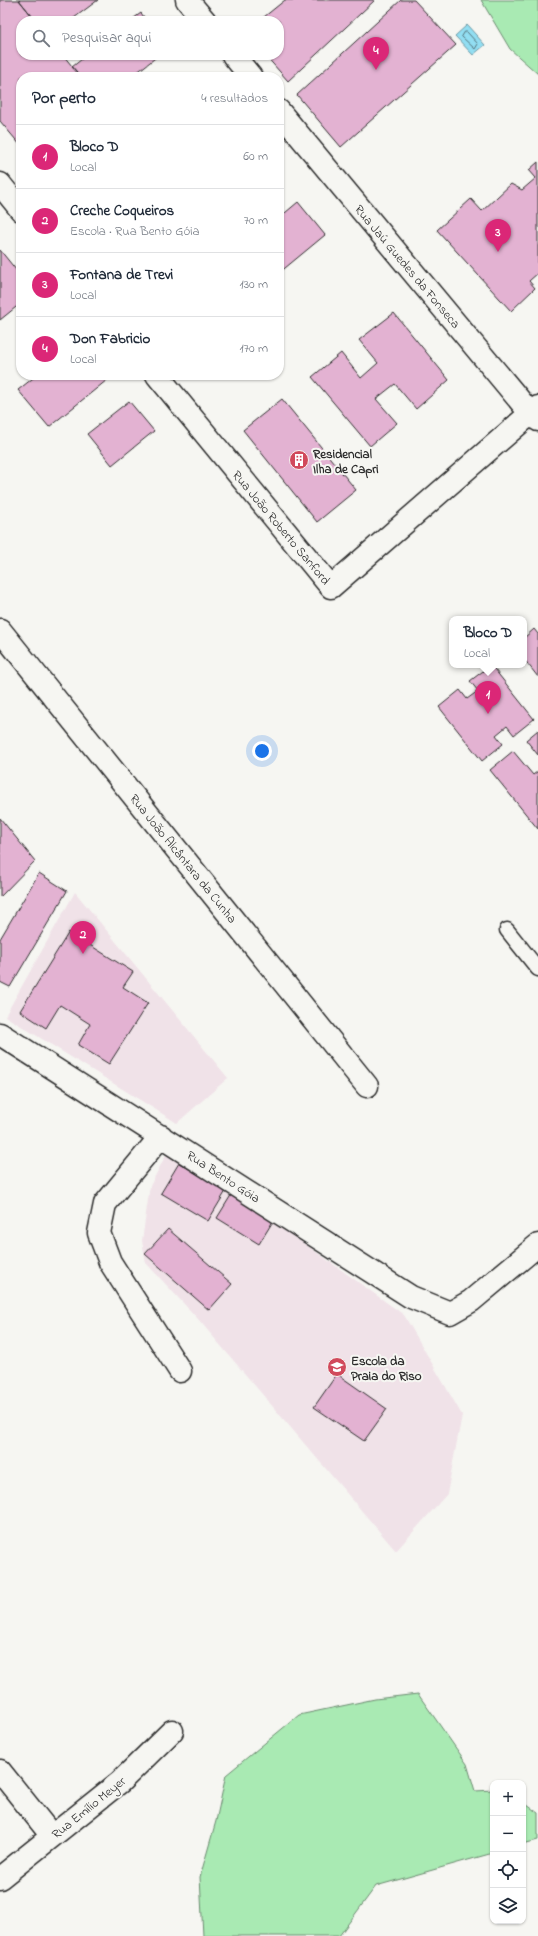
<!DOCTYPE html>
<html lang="pt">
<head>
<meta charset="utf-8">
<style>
  :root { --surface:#fff; --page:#f6f6f7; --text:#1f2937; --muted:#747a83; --line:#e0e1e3; --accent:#db2777 }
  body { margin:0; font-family:"Indie Flower",sans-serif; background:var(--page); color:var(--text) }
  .controls { position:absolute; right:12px; bottom:12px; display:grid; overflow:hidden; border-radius:8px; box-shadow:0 1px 3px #0004 }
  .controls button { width:36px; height:36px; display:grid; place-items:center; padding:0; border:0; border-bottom:1px solid var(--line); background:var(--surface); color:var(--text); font:20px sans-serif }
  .you { position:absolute; left:262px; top:751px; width:14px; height:14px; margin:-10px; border:3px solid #fff; border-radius:50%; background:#1a73e8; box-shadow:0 0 0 6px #1a73e833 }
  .badge { display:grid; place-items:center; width:26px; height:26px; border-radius:50%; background:var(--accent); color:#fff; font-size:13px; font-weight:700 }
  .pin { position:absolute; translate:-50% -33px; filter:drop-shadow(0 1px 2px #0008) }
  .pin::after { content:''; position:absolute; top:21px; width:14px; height:12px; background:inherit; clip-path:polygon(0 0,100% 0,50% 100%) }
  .popup { position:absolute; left:449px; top:616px; width:78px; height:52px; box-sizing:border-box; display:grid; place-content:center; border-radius:8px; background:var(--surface); filter:drop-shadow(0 1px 3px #0005); font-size:13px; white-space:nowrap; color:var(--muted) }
  .popup b { font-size:15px; color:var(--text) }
  .popup::after { content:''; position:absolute; left:50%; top:100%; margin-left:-8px; border:8px solid transparent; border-top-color:var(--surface) }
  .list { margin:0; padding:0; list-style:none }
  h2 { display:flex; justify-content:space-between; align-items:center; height:52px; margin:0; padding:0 16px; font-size:17px }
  h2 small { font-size:13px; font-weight:400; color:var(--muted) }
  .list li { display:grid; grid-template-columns:26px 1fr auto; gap:12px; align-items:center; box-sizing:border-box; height:64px; padding:0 16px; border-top:1px solid var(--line) }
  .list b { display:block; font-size:15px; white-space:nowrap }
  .list p { margin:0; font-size:13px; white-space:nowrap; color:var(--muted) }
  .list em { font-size:13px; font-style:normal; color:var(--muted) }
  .icon { flex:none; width:22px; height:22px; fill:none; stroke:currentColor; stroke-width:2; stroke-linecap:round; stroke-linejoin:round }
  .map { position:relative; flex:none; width:538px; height:1936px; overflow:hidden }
  .search { position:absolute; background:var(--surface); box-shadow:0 1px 3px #0004; left:16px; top:16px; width:268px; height:44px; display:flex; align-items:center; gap:10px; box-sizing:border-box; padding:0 14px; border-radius:16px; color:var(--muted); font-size:15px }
  .panel { position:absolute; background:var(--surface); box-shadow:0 1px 3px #0004; left:16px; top:72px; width:268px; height:308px; border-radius:16px }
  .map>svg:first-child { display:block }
</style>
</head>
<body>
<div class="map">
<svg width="538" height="1936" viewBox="0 0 538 1936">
  <rect width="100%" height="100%" fill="#f6f6f2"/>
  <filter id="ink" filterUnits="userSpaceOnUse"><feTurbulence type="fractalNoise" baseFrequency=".025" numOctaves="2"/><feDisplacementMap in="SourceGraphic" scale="8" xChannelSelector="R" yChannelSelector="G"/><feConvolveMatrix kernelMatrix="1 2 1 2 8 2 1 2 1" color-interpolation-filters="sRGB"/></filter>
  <g filter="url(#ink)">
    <path fill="#f0e2e8" d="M 75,892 L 228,1078 L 177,1123 L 5,1016 Z
      M 170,1147 L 404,1315 L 462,1415 L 447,1494 L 396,1551 L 198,1319 L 146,1263 L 142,1241 L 150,1186 Z"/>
    <path fill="#a9eab3" stroke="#6a8a6f" d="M 481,0 L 538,0 L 538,74 L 510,49 Z
      M 418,1694 L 467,1764 L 475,1791 L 493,1790 L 493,1853 L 376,1886 L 339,1936 L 203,1936 L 200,1877 L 216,1821 L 226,1775 L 299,1715 L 375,1699 Z
      M 523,1802 L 538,1813 L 538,1840 L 523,1844 Z"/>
    <path fill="#92def2" stroke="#6996a2" d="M 467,25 L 485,45 L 473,55 L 455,36 Z"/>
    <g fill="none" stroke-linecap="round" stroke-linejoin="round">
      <path stroke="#54737b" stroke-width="1" d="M 465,32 L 467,32 L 478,44 L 475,49 L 462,37 Z"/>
    </g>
    <path fill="#e3b2d2" stroke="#2b2b2b" d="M 0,0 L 19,0 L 36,21 L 21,21 L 21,55 L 63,55 L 81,77 L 21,77 L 21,146 L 0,121 Z
      M 19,0 L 98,0 L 70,21 L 36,21 Z
      M 285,0 L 375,0 L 288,81 L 265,55 L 279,55 L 279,21 L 259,21 Z
      M 401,0 L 414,0 L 456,45 L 341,147 L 297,95 Z
      M 141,13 L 147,21 L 130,21 Z
      M 87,55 L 159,55 L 131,77 L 81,77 L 72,67 Z
      M 538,162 L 538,273 L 529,281 L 535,288 L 511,311 L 437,230 L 471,199 L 482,211 L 511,184 L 522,190 L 536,178 L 529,170 Z
      M 298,202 L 325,235 L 279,273 L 279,218 Z
      M 0,250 L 21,276 L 21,303 L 0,320 Z
      M 394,313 L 449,380 L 416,409 L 395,384 L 376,399 L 397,423 L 370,446 L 312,377 L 341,353 L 361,378 L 378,363 L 359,340 Z
      M 37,375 L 103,375 L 107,380 L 49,427 L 18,390 Z
      M 282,399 L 356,490 L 317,522 L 243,430 Z
      M 129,401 L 154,431 L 112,465 L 87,434 Z
      M 534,629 L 538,634 L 538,677 L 524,659 L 524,638 Z
      M 491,665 L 534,719 L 514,735 L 507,726 L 496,735 L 503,744 L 482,761 L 439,707 L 460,690 L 467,699 L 478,691 L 470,681 Z
      M 538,730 L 538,755 L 526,740 Z
      M 513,751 L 533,775 L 538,771 L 538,829 L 490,770 Z
      M 0,818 L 35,861 L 0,897 Z
      M 39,873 L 67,891 L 10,987 L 0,982 L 0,939 Z
      M 69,932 L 133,972 L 123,987 L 148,1003 L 109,1064 L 78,1045 L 90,1024 L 60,1005 L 46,1028 L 20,1011 Z
      M 179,1163 L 226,1191 L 208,1221 L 161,1193 Z
      M 233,1192 L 275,1218 L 259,1244 L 217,1218 Z
      M 168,1229 L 232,1284 L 209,1310 L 145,1254 Z
      M 337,1374 L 387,1409 L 364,1441 L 314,1407 Z"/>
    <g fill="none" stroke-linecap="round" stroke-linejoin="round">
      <defs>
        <path id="lane" d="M 507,930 L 538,969"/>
        <path id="street" d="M 187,0 L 205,21
          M 233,55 L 251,77
          M 279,111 L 531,414 L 538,420
          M 0,184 L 21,210
          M 157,375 L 331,587 L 538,407
          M 0,630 L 367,1086
          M 0,1034 L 411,1297 L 450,1313 L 471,1301 L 538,1245
          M 161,1136 L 105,1204 L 99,1233 L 110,1262 L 180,1371
          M 0,1771 L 52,1836
          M 0,1878 L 120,1782 L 172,1731"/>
      </defs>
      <use href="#lane" stroke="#2b2b2b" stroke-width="17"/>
      <use href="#street" stroke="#2b2b2b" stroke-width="25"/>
      <use href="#lane" stroke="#f6f6f2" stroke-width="14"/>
      <use href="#street" stroke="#f6f6f2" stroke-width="22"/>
    </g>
  </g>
  <defs>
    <symbol id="building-disc" viewBox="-11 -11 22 22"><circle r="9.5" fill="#d1495b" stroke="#f6f6f2"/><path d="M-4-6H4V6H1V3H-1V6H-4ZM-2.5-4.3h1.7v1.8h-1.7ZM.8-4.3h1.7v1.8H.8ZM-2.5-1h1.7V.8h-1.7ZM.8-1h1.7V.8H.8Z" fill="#fff"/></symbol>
    <symbol id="school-disc" viewBox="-11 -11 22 22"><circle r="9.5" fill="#d1495b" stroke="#f6f6f2"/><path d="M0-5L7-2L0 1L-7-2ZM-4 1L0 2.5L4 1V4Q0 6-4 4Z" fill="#fff"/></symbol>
  </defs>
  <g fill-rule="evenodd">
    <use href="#building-disc" x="288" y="449" width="22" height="22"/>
    <use href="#school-disc" x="326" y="1356" width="22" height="22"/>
  </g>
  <g text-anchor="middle" stroke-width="4" stroke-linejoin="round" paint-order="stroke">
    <g font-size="13" fill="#2b2b2b" stroke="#f6f6f2">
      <text transform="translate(408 266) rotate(50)" y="5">Rua Jaú Guedes da Fonseca</text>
      <text transform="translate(282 527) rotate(50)" y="5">Rua João Roberto Sanford</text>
      <text transform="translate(184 858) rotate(51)" y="5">Rua João Alcântara da Cunha</text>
      <text transform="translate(224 1176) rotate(33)" y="5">Rua Bento Góia</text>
      <text transform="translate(88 1807) rotate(-39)" y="5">Rua Emílio Meyer</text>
    </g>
    <g font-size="13" font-weight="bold" fill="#2b2b2b" stroke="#f6f6f2" text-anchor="start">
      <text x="313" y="458">Residencial<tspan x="313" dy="15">Ilha de Capri</tspan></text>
      <text x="351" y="1365">Escola da<tspan x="351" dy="15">Praia do Riso</tspan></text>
    </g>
  </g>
</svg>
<div class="controls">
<button>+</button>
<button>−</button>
<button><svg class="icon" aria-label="locate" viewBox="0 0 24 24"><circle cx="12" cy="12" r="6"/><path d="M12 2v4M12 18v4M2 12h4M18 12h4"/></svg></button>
<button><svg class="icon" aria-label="layers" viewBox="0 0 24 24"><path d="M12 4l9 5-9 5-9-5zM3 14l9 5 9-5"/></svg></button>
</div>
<div class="you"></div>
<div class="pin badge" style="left:488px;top:714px">1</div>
<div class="popup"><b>Bloco D</b>Local</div>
<div class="pin badge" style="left:83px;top:954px">2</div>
<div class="pin badge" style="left:498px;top:252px">3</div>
<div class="pin badge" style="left:376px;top:70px">4</div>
<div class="search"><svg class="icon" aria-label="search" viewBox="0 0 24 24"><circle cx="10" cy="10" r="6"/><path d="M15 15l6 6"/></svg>Pesquisar aqui</div>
<section class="panel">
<h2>Por perto<small>4 resultados</small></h2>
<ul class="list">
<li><span class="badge">1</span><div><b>Bloco D</b><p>Local</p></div><em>60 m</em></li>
<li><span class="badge">2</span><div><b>Creche Coqueiros</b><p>Escola · Rua Bento Góia</p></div><em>70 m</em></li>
<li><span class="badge">3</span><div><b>Fontana de Trevi</b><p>Local</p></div><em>130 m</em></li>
<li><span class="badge">4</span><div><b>Don Fabricio</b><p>Local</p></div><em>170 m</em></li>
</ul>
</section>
</div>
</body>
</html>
